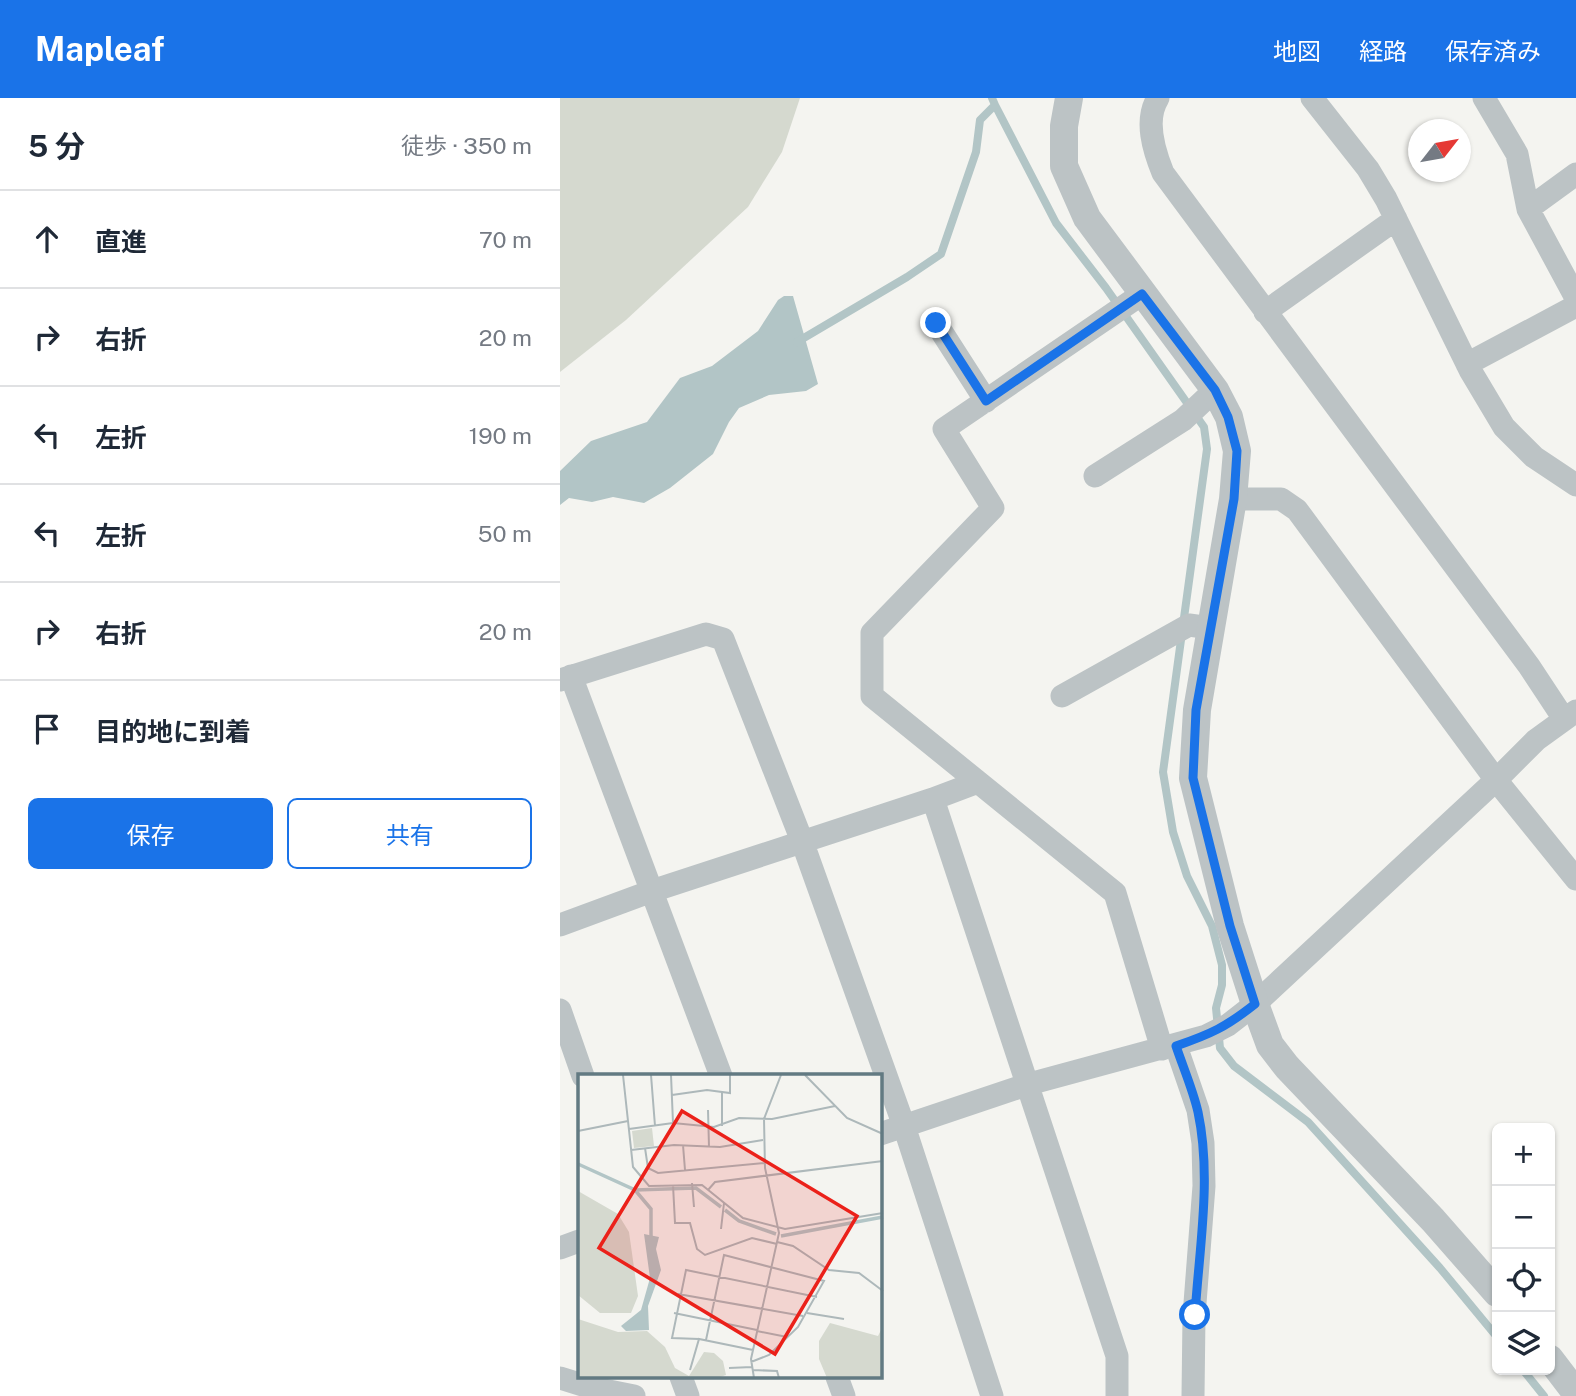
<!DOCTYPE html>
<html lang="ja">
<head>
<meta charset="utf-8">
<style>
  :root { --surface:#fff; --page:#f6f6f7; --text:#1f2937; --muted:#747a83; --line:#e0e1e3; --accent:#1a73e8 }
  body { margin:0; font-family:"Public Sans","Noto Sans JP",sans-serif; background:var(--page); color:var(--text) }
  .controls { position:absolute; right:21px; bottom:21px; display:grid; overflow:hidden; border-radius:10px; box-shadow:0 2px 5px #0004 }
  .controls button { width:63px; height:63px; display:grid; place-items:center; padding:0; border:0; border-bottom:2px solid var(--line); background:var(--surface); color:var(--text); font:35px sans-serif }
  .compass { position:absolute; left:848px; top:21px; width:63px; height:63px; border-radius:50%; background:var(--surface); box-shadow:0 2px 5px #0004; rotate:59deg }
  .stop { position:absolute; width:21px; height:21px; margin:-16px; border:5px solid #1a73e8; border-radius:50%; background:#fff }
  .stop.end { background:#1a73e8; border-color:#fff; box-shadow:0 2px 7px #0008 }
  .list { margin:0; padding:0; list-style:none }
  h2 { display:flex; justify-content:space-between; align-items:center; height:91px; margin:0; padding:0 28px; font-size:30px }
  h2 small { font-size:23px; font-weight:400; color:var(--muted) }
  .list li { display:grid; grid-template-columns:46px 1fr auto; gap:21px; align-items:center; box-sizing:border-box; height:98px; padding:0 28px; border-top:2px solid var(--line) }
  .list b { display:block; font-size:26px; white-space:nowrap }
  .list em { font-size:23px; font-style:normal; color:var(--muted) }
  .actions { display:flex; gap:14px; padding:21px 28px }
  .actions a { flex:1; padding:16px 0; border:2px solid var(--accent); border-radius:10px; text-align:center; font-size:24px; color:var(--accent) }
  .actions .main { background:var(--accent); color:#fff }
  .icon { flex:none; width:38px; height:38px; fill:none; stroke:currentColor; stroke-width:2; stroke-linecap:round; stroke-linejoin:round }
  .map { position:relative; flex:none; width:1016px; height:1298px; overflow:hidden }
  header { display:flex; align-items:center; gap:42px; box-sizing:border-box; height:98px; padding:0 35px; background:var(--accent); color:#fff }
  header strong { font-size:33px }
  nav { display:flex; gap:38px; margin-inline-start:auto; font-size:24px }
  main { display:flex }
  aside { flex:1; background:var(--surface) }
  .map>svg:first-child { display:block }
</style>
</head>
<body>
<header>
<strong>Mapleaf</strong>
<nav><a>地図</a><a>経路</a><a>保存済み</a></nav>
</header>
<main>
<aside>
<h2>5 分<small>徒歩 · 350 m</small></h2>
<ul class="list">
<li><svg class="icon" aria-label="ahead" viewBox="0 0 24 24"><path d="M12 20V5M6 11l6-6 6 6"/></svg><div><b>直進</b></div><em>70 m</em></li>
<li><svg class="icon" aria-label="right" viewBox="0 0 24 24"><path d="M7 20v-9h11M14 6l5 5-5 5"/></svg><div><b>右折</b></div><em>20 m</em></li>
<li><svg class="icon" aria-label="left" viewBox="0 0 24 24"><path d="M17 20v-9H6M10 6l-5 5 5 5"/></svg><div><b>左折</b></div><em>190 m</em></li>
<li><svg class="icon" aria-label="left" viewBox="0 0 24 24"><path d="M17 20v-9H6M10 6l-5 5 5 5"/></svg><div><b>左折</b></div><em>50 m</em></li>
<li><svg class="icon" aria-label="right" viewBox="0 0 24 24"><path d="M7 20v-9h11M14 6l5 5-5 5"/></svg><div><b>右折</b></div><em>20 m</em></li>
<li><svg class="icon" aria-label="arrive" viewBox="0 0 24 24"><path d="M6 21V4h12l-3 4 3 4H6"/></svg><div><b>目的地に到着</b></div></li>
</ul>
<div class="actions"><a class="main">保存</a><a>共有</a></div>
</aside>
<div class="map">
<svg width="1016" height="1298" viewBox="0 0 1016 1298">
  <rect width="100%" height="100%" fill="#f4f4f0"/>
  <path fill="#d5d9cf" d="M 0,0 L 240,0 L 222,54 L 188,109 L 66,222 L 0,274 Z"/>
  <path fill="#b2c5c6" d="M 224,198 L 233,198 L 258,286 L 246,293 L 209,297 L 179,310 L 169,324 L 153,356 L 110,390 L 84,405 L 53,399 L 32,404 L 9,400 L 0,407 L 0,373 L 31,343 L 87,324 L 120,280 L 152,268 L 198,233 L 218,202 Z"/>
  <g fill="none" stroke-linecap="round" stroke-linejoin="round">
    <path stroke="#b2c5c6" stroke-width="8" d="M 435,7 L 496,125 L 546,190 L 644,329 L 647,351 L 603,674 L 613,734 L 627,778 L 652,828 L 662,867 L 662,887 L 656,910 L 660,950 L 674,968 L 748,1024 L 880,1170 L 937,1239
      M 237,244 L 347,179 L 381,156 L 416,54 L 420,22 L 435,7 L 432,0
      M 963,1272 L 984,1298"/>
    <path stroke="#bcc3c5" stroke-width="23" d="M 598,0 C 584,22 594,53 603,75 L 969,568 L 1004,621
      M 752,0 L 808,71 L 826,101 L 910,272 L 944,329 L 974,359 L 1016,387
      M 924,0 L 957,56 L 968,111 L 1016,200
      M 968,111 L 1016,76
      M 582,196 L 384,331 L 433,410 L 312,535 L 312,598 L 555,795 L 602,951
      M 705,214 L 836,121
      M 376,225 L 426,303
      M 907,266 L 1016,208
      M 535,378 L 623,322 L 655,292
      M 673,401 L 721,401 L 737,412 L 936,682 L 1016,781
      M 11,578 L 161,978
      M 0,582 L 146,536 L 163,541 L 242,743 L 344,1028 L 432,1298
      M 502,598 L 629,527 L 651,530
      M 373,701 L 418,684
      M 0,827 L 92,793 L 373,701 L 557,1258 L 557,1298
      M 0,912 L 23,978
      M 616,948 L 638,1012 L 643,1045 L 644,1088 L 634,1218 L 633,1298
      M 320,1036 L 469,986 L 646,938 L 668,927 L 695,906 L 936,682 L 976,642 L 1016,613
      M 0,1150 L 19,1143
      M 121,1279 L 128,1298
      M 277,1279 L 284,1298
      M 0,1280 L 29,1289 L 74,1298"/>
    <path stroke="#bcc3c5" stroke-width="28" d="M 509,0 L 504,28 L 504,68 L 527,120 L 655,292 L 669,319 L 677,353 L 673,401 L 637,612 L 633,680 L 670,828 L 695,906 L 710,947 L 727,969 L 873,1122 L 937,1195
      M 990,1261 L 1016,1295"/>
  </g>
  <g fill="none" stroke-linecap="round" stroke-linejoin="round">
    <path stroke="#1a73e8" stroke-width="9" d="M 376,225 L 426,303 L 582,196 L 655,292 L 668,319 L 677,353 L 674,401 L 636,612 L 633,680 L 670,828 L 695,906 C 666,929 651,936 616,948 C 623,969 633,992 638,1014 C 652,1080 639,1151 635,1217"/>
  </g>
  <g transform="translate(18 976)">
    <rect width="304" height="304" fill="#f4f4f0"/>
    <path d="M 74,54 L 76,72 L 56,74 L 54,57 ZM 0,117 L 40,140 L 51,158 L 60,222 L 53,239 L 22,239 L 0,221 ZM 0,245 L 40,258 L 69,257 L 87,273 L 97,294 L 111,302 L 126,278 L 136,279 L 145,287 L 148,301 L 139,304 L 0,304 ZM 252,249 L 300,262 L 304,254 L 304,304 L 249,304 L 241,285 L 241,267 Z" fill="#d5d9cf"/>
    <path d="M 66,160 L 81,163 L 78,175 L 83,196 L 70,232 L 71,256 L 48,257 L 43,252 L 63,236 L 72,204 Z" fill="#b2c5c6"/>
    <path fill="none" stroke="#b2c5c6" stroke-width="3.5" d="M 0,90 L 57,116 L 73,135 L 73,162M 57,116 L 118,114 L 143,133M 147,136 L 161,147 L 198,160M 203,162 L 305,143"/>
    <path fill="none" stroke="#adb8ba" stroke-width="2" d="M 45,1 L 55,93 L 71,112 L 124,111 L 165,144 L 207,155 L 305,139M 73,1 L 77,52M 93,1 L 95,49M 227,1 L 269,44 L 305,60M 94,21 L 129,16 L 152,19 L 152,1M 130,36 L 131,73M 144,52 L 144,18M 51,55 L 95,49 L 136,53 L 161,44 L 194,45 L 257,32M 0,57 L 50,47M 105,71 L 107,96M 67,74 L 70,94 L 80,99 L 187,89M 53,76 L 96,71 L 142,73 L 185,66M 114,109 L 116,133M 95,111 L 97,149 L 112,149 L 119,175 L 127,181 L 174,164 L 199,170M 130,116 L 137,108 L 305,87M 143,155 L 146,129M 199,168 L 215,172 L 251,196 L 281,199 L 305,217M 100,220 L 225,242M 96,239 L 179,256M 229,239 L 266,245M 179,257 L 209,263M 121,265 L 94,264 L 108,196 L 239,223M 128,266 L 146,181 L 246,207 L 220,253 L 191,281 L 173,288M 151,294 L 174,293M 112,296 L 121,265 L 175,276M 175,296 L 199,297 L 201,304M 176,304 L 173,285 L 201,159 L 187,94 L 186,45 L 203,1"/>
    <path fill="#eb211a" fill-opacity="0.15" stroke="#eb211a" stroke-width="3.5" d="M 104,37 L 279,142 L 197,280 L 21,174 Z"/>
    <rect width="304" height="304" fill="none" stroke="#627a82" stroke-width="3.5"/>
  </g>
</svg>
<div class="controls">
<button>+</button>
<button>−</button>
<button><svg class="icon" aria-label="locate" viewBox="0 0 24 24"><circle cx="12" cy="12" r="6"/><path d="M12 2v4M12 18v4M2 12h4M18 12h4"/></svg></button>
<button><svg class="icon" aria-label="layers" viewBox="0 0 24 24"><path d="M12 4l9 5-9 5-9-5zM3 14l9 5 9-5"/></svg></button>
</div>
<svg class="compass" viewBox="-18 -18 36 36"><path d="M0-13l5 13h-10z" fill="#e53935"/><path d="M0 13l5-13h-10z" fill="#747a83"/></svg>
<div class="stop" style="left:635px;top:1217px"></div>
<div class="stop end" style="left:376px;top:225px"></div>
</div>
</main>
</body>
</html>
